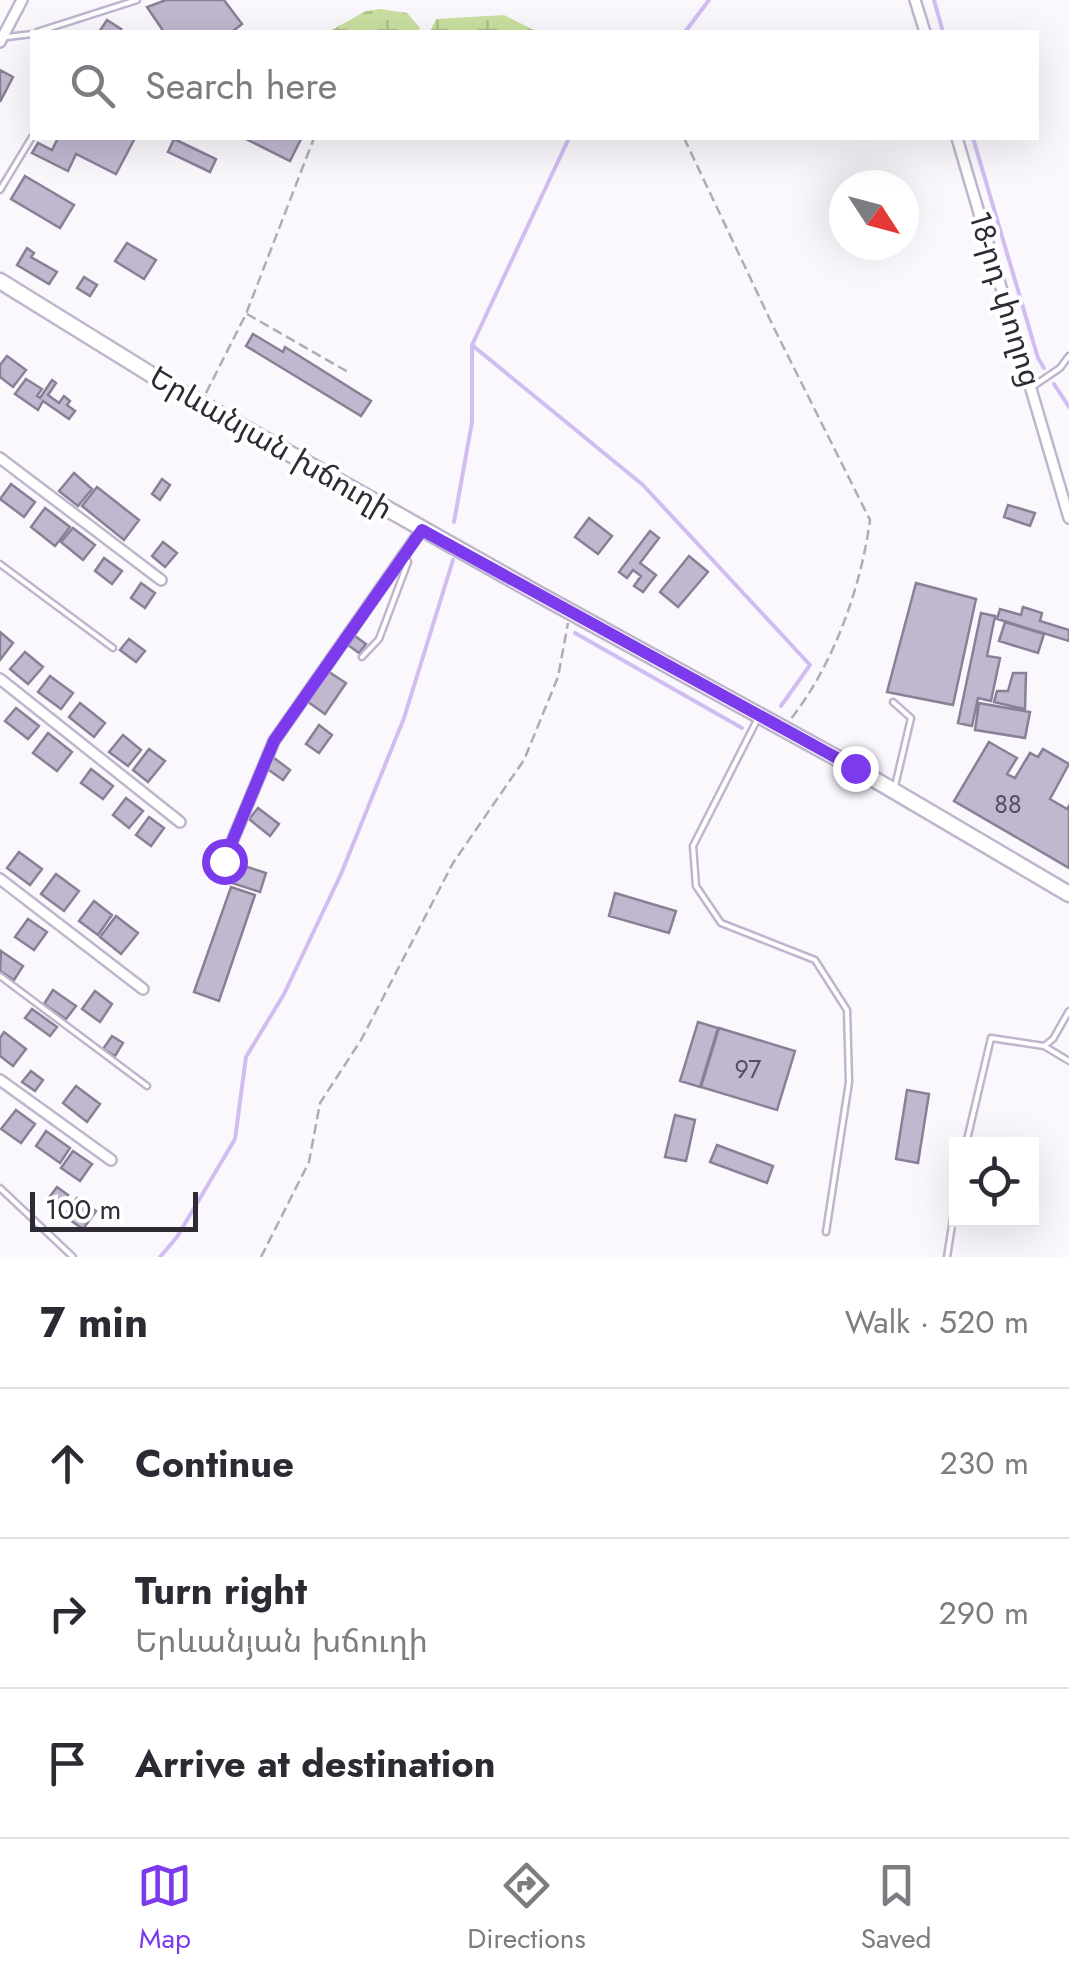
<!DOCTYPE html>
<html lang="en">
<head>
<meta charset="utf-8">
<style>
  :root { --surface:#fff; --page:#f2f2f3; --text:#2b2b33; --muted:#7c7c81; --line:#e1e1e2; --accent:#7c3aed }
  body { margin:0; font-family:Jost,"Noto Sans Armenian",sans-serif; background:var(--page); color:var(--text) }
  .controls { position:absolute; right:30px; bottom:30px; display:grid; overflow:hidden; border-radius:0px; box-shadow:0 10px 40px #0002 }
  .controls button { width:90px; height:90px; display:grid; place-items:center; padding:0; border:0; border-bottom:2px solid var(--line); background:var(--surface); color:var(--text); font:50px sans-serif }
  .compass { position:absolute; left:829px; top:170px; width:90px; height:90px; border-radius:50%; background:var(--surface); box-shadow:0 10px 40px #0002; rotate:126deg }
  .scale { position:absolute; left:30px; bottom:25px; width:168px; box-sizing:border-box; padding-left:10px; border:5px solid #2e2b34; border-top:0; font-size:28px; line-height:35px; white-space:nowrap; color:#2e2b34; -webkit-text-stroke:8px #fff; paint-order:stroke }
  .stop { position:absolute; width:30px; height:30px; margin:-22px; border:8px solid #7c3aed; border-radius:50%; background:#fff }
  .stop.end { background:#7c3aed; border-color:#fff; box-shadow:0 2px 10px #0008 }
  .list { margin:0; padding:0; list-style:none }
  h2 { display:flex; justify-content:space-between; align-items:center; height:130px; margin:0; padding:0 40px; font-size:42px }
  h2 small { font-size:32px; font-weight:400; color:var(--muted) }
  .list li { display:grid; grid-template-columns:65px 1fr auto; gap:30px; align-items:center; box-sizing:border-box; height:150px; padding:0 40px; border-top:2px solid var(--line) }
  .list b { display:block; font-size:38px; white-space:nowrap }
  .list p { margin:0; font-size:32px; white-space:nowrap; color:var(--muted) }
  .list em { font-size:32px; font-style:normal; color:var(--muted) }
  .icon { flex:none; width:55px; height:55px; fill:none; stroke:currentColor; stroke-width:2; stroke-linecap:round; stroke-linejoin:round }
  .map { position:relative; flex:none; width:1069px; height:1257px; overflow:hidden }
  .search { position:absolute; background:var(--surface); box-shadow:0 10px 40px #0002; left:30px; right:30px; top:30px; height:110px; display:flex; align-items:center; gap:25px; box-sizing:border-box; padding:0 35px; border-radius:0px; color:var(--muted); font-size:38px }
  .sheet { height:580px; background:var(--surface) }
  nav { display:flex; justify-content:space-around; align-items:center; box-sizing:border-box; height:140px; border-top:2px solid var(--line); background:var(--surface); font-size:28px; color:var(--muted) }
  nav a { display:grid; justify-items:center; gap:5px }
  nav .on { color:var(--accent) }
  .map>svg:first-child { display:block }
</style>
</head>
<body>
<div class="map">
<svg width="1069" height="1257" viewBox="0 0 1069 1257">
  <defs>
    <pattern id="wetland-marsh" width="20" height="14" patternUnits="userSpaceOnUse" patternTransform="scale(2.5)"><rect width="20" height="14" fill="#cadfa0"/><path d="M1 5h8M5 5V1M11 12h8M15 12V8" fill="none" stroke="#aec08a"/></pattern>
  </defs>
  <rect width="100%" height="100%" fill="#faf8fd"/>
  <path fill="url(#wetland-marsh)" d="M 380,9 L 407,13 L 420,28 L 418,32 L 328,32 L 366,11 Z
    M 504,15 L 538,32 L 430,32 L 436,19 Z"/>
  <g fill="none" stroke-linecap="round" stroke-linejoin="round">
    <path stroke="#d1bdf2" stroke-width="4" d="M 934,0 L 943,32
      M 685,32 L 709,0
      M 973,138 L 1038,358 L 1044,368
      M 472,345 L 643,485 L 810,665 L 781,706
      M 1054,384 L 1069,407
      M 454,522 L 472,422 L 472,345 L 569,138
      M 575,633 L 742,728
      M 160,1257 L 177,1237 L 235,1139 L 246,1057 L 284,994 L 341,874 L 404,718 L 453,560"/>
  </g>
  <path fill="#c1b8d0" stroke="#888096" stroke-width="2.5" d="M 166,0 L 224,0 L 242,24 L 232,32 L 164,32 L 147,7 Z
    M 107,20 L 121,29 L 118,32 L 99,32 Z
    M 0,70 L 13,77 L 0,102 Z
    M 58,138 L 135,138 L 116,174 L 76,154 L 68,171 L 32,153 L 38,143 L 52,150 Z
    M 244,138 L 297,138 L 301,139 L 290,161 Z
    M 174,139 L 216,159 L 210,172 L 168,152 Z
    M 25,176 L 74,205 L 60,228 L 11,199 Z
    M 127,243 L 156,260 L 144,279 L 115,261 Z
    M 27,248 L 34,253 L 31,257 L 57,272 L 49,284 L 17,265 Z
    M 84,277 L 97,285 L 90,296 L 77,288 Z
    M 253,334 L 283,352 L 285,347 L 371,401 L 361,416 L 246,346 Z
    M 7,356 L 26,370 L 13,387 L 0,377 L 0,365 Z
    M 26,379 L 42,389 L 37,396 L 40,398 L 52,380 L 56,383 L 48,395 L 59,403 L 64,396 L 70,401 L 67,405 L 75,411 L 69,419 L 43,401 L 38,410 L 15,394 Z
    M 74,473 L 92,489 L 78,506 L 59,491 Z
    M 162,479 L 170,485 L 160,500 L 152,494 Z
    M 11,484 L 35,502 L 24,517 L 0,499 Z
    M 97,487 L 139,520 L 124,540 L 82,506 Z
    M 1008,505 L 1035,513 L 1030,526 L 1004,517 Z
    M 45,508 L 70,527 L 55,546 L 31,527 Z
    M 589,518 L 612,536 L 598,554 L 575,537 Z
    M 73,528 L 95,545 L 83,560 L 61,542 Z
    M 650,531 L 659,538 L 640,563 L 656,575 L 643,592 L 634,586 L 641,576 L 633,570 L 627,578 L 619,572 Z
    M 163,542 L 177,553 L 165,567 L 152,556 Z
    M 689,556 L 708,572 L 678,607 L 660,592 Z
    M 104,558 L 122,571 L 112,584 L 95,571 Z
    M 141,583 L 155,593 L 145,608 L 131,598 Z
    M 916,583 L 976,599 L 953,705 L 887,692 Z
    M 1023,607 L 1042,613 L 1040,621 L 1069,630 L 1069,641 L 997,619 L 1000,609 L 1021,615 Z
    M 981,613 L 995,616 L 987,656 L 1000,658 L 991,701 L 978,698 L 972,726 L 958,723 Z
    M 1005,622 L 1044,634 L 1038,653 L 999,641 Z
    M 0,632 L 13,643 L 0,660 Z
    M 355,636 L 366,644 L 359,653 L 348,645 Z
    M 129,639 L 145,651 L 136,662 L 120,650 Z
    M 25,652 L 43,667 L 28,684 L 10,669 Z
    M 329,672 L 346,683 L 325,714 L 308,702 Z
    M 1013,673 L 1026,673 L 1025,709 L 994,702 L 997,691 L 1008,691 Z
    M 50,676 L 73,693 L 61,709 L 38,692 Z
    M 80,703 L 105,723 L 94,737 L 69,717 Z
    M 979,703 L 1030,712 L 1025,738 L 975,730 Z
    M 16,708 L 39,726 L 28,739 L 5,721 Z
    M 319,725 L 332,735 L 319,753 L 306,744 Z
    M 48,733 L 72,752 L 57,771 L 33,753 Z
    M 123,735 L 141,750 L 128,766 L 109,752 Z
    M 989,742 L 1017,758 L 1007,774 L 1015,778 L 1030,753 L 1038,757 L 1043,749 L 1069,764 L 1050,799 L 1067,809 L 1069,806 L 1069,868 L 954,801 Z
    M 149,749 L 165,761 L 148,782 L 133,770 Z
    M 274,758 L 290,770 L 283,780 L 266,768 Z
    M 91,769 L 113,786 L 103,799 L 81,783 Z
    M 126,798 L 143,811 L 129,828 L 113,815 Z
    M 258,808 L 279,824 L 270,836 L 249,819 Z
    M 149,817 L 164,828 L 151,846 L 136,835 Z
    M 19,852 L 42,869 L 30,885 L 7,868 Z
    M 235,863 L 266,873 L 260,892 L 229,882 Z
    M 56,874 L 79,891 L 64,911 L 41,894 Z
    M 231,887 L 255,895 L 219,1001 L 194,992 Z
    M 615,893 L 676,911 L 669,933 L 609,916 Z
    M 94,901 L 112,915 L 98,935 L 79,921 Z
    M 116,916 L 138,933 L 121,954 L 100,937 Z
    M 28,919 L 47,932 L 34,950 L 15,937 Z
    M 1,951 L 23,966 L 14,980 L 0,971 Z
    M 53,990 L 76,1006 L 66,1019 L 44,1004 Z
    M 95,991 L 112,1004 L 100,1022 L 82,1009 Z
    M 32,1009 L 57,1027 L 50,1036 L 25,1018 Z
    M 698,1022 L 718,1028 L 700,1087 L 680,1081 Z
    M 719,1028 L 795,1051 L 777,1110 L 701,1087 Z
    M 4,1032 L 26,1049 L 13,1066 L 0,1056 L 0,1038 Z
    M 112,1036 L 123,1043 L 115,1056 L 103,1049 Z
    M 31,1071 L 43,1080 L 35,1091 L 22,1082 Z
    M 76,1086 L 100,1104 L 87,1122 L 63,1103 Z
    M 907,1090 L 929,1094 L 918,1163 L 896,1159 Z
    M 16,1110 L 35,1124 L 21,1143 L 1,1129 Z
    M 675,1115 L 695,1120 L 686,1161 L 665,1157 Z
    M 46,1131 L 70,1148 L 60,1163 L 36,1146 Z
    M 717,1145 L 773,1166 L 767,1183 L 710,1162 Z
    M 73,1151 L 92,1164 L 80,1181 L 61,1168 Z
    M 57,1187 L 68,1195 L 59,1207 L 48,1199 Z
    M 77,1198 L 96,1211 L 83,1229 L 64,1216 Z"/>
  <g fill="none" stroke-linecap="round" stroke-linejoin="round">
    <defs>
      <path id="service" d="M 37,32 L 137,0
        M 7,37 L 32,34
        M 0,190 L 32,137
        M 1032,387 L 1060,368 L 1069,356
        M 0,564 L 113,648
        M 362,657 L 379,639 L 408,562 L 406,558
        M 893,702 L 911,718 L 895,786
        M 757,720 L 693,846 L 696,886 L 721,923 L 815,960 L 847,1010 L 849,1082 L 826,1232
        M 0,976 L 147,1086
        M 1044,1046 L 1069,1061
        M 966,1144 L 991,1038 L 1044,1046 L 1053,1039 L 1069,1011
        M 0,1188 L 73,1257
        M 947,1257 L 956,1200"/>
      <path id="minor" d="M 915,0 L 925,32
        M 0,42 L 22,0
        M 957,138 L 1069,518
        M 0,458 L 161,580
        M 0,679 L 180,822
        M 224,861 L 274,741 L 422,529
        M 0,879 L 143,989
        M 0,1080 L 111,1160"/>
      <path id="primary" d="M 0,281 L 168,385 L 540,595 L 855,768 L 1069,894"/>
    </defs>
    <use href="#service" stroke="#bfb6ce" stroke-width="9"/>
    <use href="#minor" stroke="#bfb6ce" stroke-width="14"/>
    <use href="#primary" stroke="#bfb6ce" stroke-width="19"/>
    <path stroke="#afadb3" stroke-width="2.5" stroke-dasharray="10 5" stroke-linecap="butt" d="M 684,138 L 773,326 L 870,520 C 861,588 833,666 790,720
      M 247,314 L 348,372
      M 206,393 L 246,314 L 314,138
      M 261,1257 L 309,1162 L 320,1103 L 361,1040 L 453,863 L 524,760 L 558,677 L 568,623"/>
    <use href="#service" stroke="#fff" stroke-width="4"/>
    <use href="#minor" stroke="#fff" stroke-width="9"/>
    <use href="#primary" stroke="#fff" stroke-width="14"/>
  </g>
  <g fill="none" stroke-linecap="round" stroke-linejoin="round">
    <path stroke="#7c3aed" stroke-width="12" d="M 224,861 L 274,741 L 422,530 L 855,768"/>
  </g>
  <g text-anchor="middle" stroke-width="8" stroke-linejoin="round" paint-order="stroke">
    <g font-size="25" fill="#534e5b">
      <text x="1008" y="813">88</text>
      <text x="748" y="1078">97</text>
    </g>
    <g font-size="30" fill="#2e2b34" stroke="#fff">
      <text transform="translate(1005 299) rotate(73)" y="10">18-րդ փողոց</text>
      <text transform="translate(271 443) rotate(30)" y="10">Երևանյան խճուղի</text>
    </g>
  </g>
</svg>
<div class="controls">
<button><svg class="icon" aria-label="locate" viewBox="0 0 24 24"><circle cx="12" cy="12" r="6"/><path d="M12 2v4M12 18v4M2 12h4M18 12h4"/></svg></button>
</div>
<svg class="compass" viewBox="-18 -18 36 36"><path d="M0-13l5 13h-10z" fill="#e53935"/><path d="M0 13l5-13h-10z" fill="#7c7c81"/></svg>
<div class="scale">100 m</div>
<div class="stop" style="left:224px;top:861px"></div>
<div class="stop end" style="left:855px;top:768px"></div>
<div class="search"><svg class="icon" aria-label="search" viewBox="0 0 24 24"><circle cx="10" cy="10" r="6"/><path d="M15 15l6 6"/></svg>Search here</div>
</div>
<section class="sheet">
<h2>7 min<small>Walk · 520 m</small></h2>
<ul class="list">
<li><svg class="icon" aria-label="ahead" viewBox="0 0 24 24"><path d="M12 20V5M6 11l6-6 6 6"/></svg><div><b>Continue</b></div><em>230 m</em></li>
<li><svg class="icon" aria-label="right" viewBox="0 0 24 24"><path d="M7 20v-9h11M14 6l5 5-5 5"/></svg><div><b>Turn right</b><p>Երևանյան խճուղի</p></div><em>290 m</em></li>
<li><svg class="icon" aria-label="arrive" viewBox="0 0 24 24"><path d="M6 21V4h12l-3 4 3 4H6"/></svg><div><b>Arrive at destination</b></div></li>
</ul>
</section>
<nav>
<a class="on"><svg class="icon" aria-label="map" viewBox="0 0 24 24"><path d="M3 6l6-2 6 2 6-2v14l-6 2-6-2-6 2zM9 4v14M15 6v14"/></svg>Map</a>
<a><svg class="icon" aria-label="directions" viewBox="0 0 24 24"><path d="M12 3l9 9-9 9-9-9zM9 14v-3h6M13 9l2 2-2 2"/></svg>Directions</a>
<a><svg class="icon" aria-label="saved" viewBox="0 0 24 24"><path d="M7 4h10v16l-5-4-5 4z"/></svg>Saved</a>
</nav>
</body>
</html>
